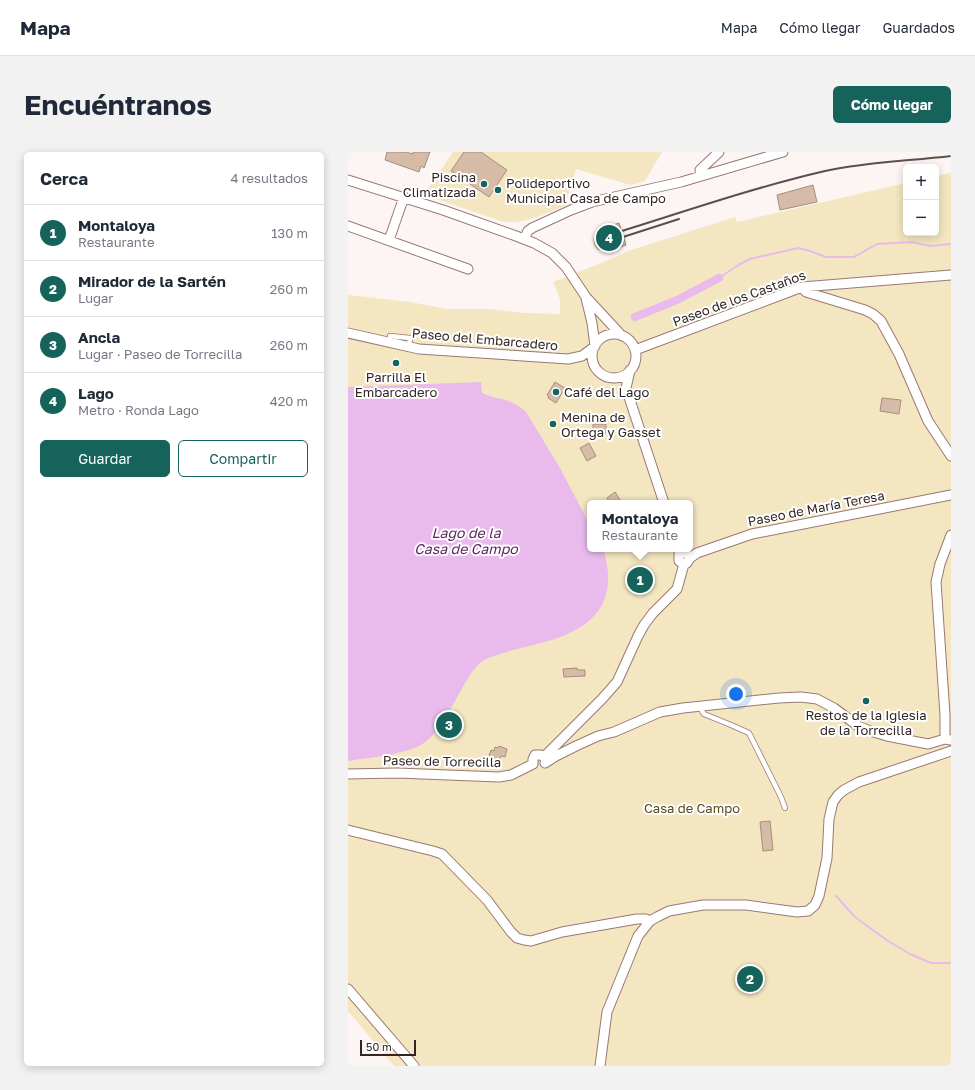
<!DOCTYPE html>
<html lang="es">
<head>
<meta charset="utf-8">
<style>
  :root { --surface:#fff; --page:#f2f2f3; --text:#1f2937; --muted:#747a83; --line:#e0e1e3; --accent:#16635c }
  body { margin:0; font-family:"Golos Text",sans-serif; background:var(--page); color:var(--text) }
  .controls { position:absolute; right:12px; top:12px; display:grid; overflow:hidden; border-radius:6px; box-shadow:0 2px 10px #0003 }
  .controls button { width:36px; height:36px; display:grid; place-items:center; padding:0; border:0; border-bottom:1px solid var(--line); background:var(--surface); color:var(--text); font:20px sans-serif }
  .scale { position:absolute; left:12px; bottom:10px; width:56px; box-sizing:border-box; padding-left:4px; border:2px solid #322524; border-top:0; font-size:11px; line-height:14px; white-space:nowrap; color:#322524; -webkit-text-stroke:3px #fff; paint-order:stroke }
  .you { position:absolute; left:388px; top:542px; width:14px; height:14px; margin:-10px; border:3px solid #fff; border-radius:50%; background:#1a73e8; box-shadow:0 0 0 6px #1a73e833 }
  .badge { display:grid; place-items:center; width:26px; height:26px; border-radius:50%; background:var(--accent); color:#fff; font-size:13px; font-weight:700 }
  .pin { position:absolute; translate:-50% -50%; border:2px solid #fff; box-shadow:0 1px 4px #0006 }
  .popup { position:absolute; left:239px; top:348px; width:106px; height:52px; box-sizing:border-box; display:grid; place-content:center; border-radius:6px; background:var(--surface); filter:drop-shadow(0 1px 3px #0005); font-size:13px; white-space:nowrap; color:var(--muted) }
  .popup b { font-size:15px; color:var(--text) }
  .popup::after { content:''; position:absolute; left:50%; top:100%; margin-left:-8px; border:8px solid transparent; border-top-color:var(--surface) }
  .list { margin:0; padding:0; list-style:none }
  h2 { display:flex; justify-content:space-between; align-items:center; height:52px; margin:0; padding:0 16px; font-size:17px }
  h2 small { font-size:13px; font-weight:400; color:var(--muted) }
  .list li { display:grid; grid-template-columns:26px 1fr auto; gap:12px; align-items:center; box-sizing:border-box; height:56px; padding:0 16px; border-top:1px solid var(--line) }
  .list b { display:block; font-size:15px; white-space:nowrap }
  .list p { margin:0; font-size:13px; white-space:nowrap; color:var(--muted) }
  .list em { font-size:13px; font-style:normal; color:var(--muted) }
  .actions { display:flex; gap:8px; padding:12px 16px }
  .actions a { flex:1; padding:9px 0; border:1px solid var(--accent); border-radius:6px; text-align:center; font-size:14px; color:var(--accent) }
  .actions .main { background:var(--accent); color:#fff }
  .map { position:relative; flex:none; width:603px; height:914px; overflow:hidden; border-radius:6px }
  header { display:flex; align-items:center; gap:24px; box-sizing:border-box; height:56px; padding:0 20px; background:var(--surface); border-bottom:1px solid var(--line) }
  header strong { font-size:19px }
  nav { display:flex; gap:22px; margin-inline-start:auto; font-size:14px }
  .intro { display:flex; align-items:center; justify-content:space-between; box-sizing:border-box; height:96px; padding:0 24px }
  h1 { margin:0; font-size:28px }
  .button { padding:10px 18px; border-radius:6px; background:var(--accent); color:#fff; font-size:14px; font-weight:700 }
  main { display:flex; gap:24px; padding:0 24px }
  aside { flex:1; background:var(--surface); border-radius:6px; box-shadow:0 2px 10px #0003 }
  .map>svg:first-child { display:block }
</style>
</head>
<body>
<header>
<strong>Mapa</strong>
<nav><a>Mapa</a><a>Cómo llegar</a><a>Guardados</a></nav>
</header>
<div class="intro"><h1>Encuéntranos</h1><a class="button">Cómo llegar</a></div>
<main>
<aside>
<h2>Cerca<small>4 resultados</small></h2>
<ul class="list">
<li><span class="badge">1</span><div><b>Montaloya</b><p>Restaurante</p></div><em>130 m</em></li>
<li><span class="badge">2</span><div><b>Mirador de la Sartén</b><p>Lugar</p></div><em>260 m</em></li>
<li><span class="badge">3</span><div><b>Ancla</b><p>Lugar · Paseo de Torrecilla</p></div><em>260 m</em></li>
<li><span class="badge">4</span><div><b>Lago</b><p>Metro · Ronda Lago</p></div><em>420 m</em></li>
</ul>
<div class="actions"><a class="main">Guardar</a><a>Compartir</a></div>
</aside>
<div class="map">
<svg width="603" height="914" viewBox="0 0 603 914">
  <rect width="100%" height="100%" fill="#fdf5f4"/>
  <path fill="#f3e6c1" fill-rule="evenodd" d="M 105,0 L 314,0 L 297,29 L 282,33 L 228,17 L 217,54 C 195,63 180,71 156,70 L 76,43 Z
    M 603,21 L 603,914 L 46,914 L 0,859 L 0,143 L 62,150 L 99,157 L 139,157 L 177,161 L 212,162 L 212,147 L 205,130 L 256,110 L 280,99 L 387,65 L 389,70 L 558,31 L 558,81 L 588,81 L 588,24 ZM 242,351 L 342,351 L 342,397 L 242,397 Z"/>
  <path fill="#e8bbec" d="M 133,230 L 134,241 C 151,249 162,245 178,260 L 212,316 L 242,373 L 242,397 L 255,397 C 261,415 263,435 254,453 C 236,485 194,490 162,499 C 153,502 144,504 136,508 C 124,516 118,530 111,542 C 102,557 94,575 81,587 C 64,603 23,605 0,609 L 0,235 Z"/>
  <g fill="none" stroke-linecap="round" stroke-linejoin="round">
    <path stroke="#e8bbec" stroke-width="2" d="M 371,126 L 392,112 L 402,107 L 450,96 L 462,99 L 478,105 L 506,105 L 529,92 L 564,90 L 582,94 L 603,92
      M 488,744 L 507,765 L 540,789 L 562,802 L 583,811 L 603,811"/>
    <path stroke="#e8bbec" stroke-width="8" d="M 287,165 L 329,148 L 371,126"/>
  </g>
  <path fill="#d6bca8" stroke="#a78e7b" d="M 39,0 L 58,0 L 65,2 L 65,0 L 82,0 L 76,16 L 73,14 L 71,20 L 37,8 Z
    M 116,0 L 133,0 L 159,18 L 141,45 L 103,19 Z
    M 465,33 L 469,50 L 432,58 L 429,43 Z
    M 271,71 L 278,93 L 264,98 L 264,99 L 256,99 L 250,97 L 247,93 L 246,87 L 249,80 L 253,77 Z
    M 207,230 L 217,236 L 208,251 L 200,246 L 201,244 L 199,243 Z
    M 534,246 L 553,248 L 551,262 L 532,259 Z
    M 245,272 L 258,272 L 258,281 L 245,280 Z
    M 241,291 L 248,304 L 239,309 L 232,296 Z
    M 267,340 L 274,351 L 262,351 L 259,346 Z
    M 286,420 L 302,426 L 296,439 L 281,430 Z
    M 229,516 L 229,518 L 237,518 L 237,524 L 216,525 L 215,517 Z
    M 151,594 L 159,597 L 157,605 L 153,604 L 152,607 L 150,607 L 149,610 L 140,607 L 143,598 L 146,599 L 147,595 L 150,596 Z
    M 422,669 L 425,698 L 415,699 L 412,670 Z"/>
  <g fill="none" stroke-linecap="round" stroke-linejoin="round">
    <defs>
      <path id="lane" d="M 42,184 L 62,186 L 61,195
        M 353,554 L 354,559 L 356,562 L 383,573 L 401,581 L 433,645 L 437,656"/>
      <path id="street" d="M 353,23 L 352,18 L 371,0
        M 0,28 L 95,58 L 168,84 L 186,91 L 204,101 L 218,115 L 238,145 L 274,184
        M 0,74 L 120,117
        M 176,87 L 180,79 L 184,76 L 223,58 L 244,50 L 333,30 L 435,0
        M 41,88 L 56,45
        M 454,135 L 458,140 L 517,158 L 525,162 L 533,169 L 551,202 L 580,269 L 603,304
        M 238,146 L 244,171 L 247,194
        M 0,181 L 71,197 L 220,207 L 234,204 L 246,195
        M244 204a22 22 0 1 1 44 0a22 22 0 1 1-44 0Z
        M 287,198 L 454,135 L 603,123
        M 282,218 L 278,236 L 316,351
        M 336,412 L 339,411 L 342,406 L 349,401 L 404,382 L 603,343
        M 336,412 L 331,409 L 331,402 L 337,400 L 339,402 L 342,406
        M 597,587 L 597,563 L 588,430 L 592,412 L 603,383
        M 196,605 L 254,547 L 269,530 L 290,484 L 296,473 L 305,461 L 329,437 L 336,412
        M 197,611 L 208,604 L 228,594 L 250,584 L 266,580 L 312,560 L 335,556 L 431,546 L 453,545 L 469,547 L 486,556 L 510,574 L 522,579 L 539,584 L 580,592 L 597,587 L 603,588
        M 185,612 L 185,607 L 187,603 L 193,603 L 196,605
        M 0,622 L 49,621 L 151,625 L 163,623 L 185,612
        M 0,678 L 85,699 L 94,702 L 139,748 L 163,780 L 169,786 L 176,788 L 183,789 L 214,780 L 289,767 L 298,767 L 302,769
        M 0,837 L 66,914
        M 252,914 L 259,860 L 290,784 L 302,769 L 309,765 L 321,759 L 355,753 L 398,753 L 449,760 L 460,759 L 467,753 L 471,744 L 479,706 L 481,667 L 485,650 L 490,643 L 496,638 L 511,630 L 603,599"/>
    </defs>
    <use href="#lane" stroke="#987974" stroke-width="6"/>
    <use href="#street" stroke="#987974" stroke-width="11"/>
    <use href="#lane" stroke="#fff" stroke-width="4.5"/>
    <use href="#street" stroke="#fff" stroke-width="9"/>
    <path stroke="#5c504f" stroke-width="2" d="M 274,79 C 341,58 408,35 477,19 C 519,10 561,9 603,4
      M 275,85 L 331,67"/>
  </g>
  <g fill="#16635c" stroke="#fff" stroke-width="1.5">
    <circle cx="136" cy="32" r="4"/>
    <circle cx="150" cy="38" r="4"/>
    <circle cx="48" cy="211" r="4"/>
    <circle cx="208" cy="240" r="4"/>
    <circle cx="205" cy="272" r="4"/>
    <circle cx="518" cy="549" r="4"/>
  </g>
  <g text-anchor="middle" stroke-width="4" stroke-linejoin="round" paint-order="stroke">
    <g font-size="13" fill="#322524" stroke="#fff" text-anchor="start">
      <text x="128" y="30" text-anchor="end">Piscina<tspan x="128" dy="15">Climatizada</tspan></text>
      <text x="158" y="36">Polideportivo<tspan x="158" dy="15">Municipal Casa de Campo</tspan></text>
      <text x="48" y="230" text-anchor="middle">Parrilla El<tspan x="48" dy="15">Embarcadero</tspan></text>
      <text x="216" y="245">Café del Lago</text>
      <text x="213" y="270">Menina de<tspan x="213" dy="15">Ortega y Gasset</tspan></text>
      <text x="518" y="568" text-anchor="middle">Restos de la Iglesia<tspan x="518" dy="15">de la Torrecilla</tspan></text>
    </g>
    <g font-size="13" fill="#322524" stroke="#fff">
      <text transform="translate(391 146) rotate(-20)" y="5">Paseo de los Castaños</text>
      <text transform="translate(137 187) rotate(5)" y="5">Paseo del Embarcadero</text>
      <text transform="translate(468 356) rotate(-11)" y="5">Paseo de María Teresa</text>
      <text transform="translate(94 609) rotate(1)" y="5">Paseo de Torrecilla</text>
    </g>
    <g font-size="13" fill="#5b4b1c" stroke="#fff">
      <text x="344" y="661">Casa de Campo</text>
    </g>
    <g font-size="14" font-style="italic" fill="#5c2661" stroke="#fff">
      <text x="118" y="386">Lago de la<tspan x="118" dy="16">Casa de Campo</tspan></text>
    </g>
  </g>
</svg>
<div class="controls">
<button>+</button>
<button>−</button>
</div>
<div class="scale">50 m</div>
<div class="you"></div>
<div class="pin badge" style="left:292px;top:428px">1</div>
<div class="popup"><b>Montaloya</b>Restaurante</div>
<div class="pin badge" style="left:402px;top:827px">2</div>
<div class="pin badge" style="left:101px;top:573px">3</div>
<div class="pin badge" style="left:261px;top:86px">4</div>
</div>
</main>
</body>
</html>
